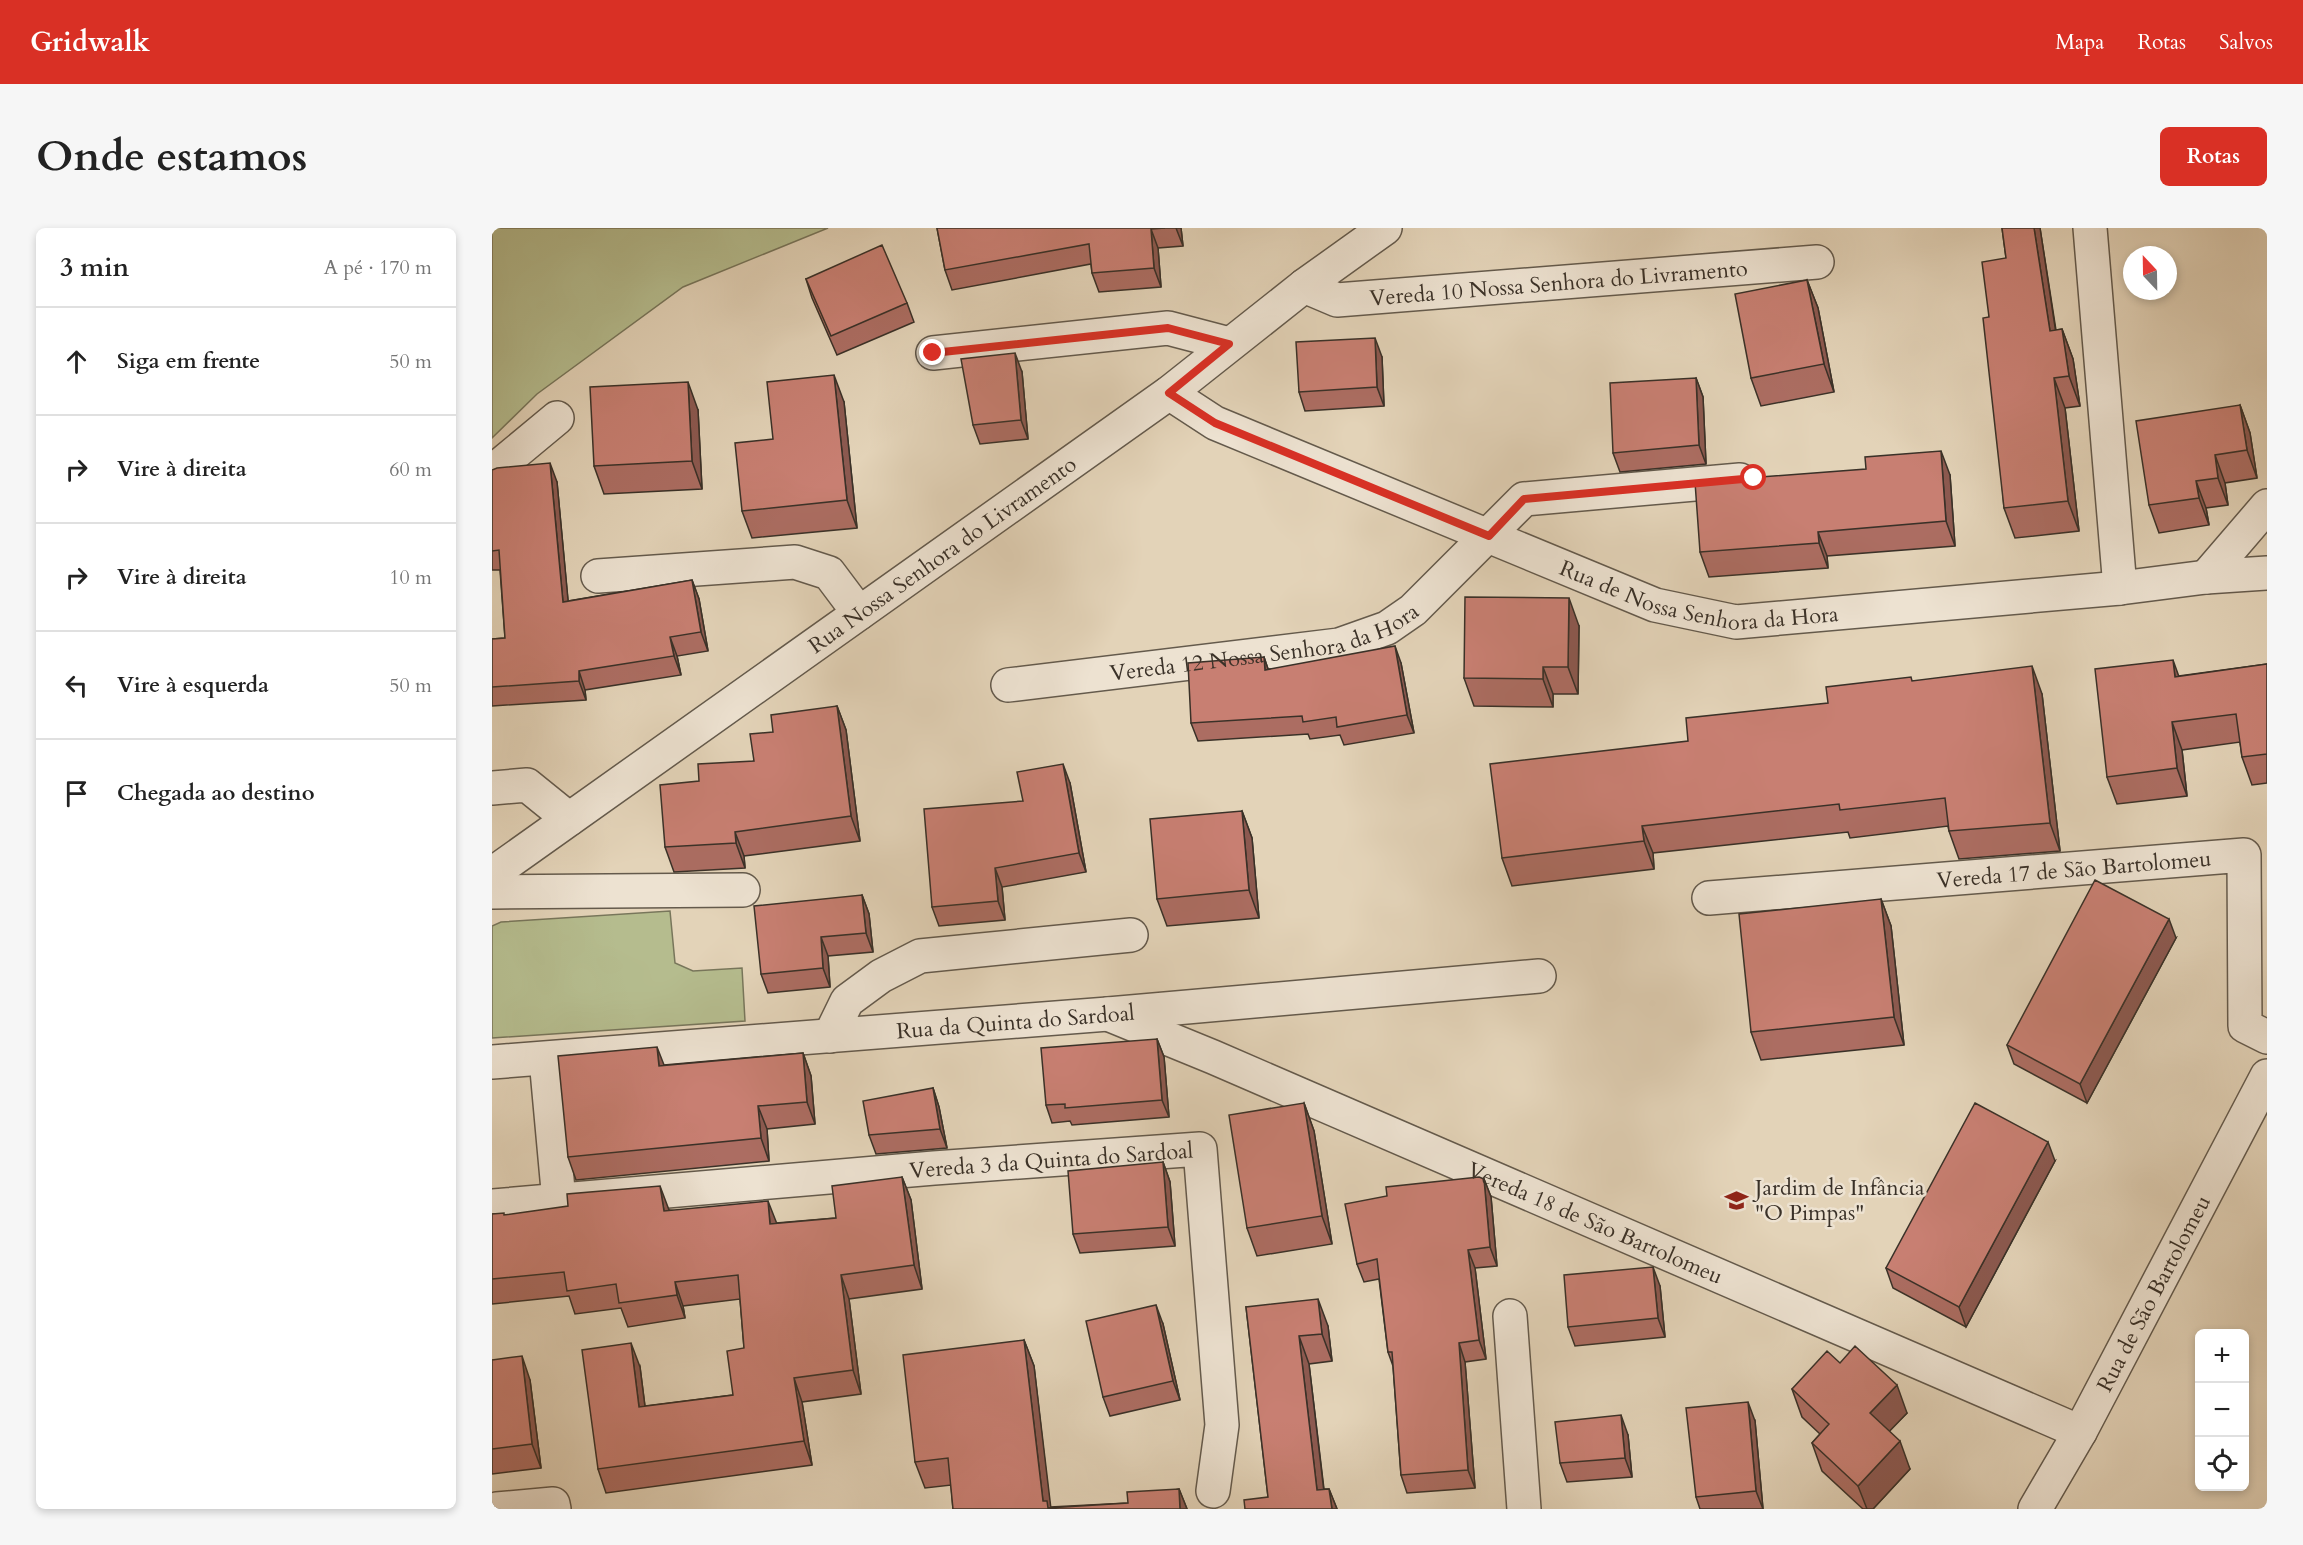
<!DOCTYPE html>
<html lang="pt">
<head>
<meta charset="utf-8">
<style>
  :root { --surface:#fff; --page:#f6f6f6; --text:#222; --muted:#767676; --line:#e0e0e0; --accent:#d93025 }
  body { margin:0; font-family:Cardo,serif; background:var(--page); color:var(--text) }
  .controls { position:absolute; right:18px; bottom:18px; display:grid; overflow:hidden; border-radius:9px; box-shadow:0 3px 9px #0003 }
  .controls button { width:54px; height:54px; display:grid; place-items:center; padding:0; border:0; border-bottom:2px solid var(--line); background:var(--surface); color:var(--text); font:30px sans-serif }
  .compass { position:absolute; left:1631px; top:18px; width:54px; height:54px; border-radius:50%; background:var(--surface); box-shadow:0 3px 9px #0003; rotate:338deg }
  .stop { position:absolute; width:18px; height:18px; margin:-14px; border:4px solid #d93025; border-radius:50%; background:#fff }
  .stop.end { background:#d93025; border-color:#fff; box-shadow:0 2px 6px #0008 }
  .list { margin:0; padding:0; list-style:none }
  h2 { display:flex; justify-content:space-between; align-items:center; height:78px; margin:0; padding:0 24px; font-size:26px }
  h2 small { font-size:20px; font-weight:400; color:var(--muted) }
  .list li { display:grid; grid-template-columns:39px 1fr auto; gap:18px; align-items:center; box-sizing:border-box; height:108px; padding:0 24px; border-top:2px solid var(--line) }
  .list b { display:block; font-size:22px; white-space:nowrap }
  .list em { font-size:20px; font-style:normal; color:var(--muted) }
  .icon { flex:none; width:33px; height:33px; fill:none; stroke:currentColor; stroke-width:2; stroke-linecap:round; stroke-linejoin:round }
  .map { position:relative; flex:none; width:1775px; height:1281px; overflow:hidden; border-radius:9px }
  header { display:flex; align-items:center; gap:36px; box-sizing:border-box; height:84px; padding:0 30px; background:var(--accent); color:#fff }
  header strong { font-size:28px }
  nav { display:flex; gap:33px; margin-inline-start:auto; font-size:21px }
  .intro { display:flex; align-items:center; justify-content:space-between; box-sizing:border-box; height:144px; padding:0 36px }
  h1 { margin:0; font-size:42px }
  .button { padding:15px 27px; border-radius:9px; background:var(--accent); color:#fff; font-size:21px; font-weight:700 }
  main { display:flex; gap:36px; padding:0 36px }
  aside { flex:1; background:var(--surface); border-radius:9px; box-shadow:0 3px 9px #0003 }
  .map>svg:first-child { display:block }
</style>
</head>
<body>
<header>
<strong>Gridwalk</strong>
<nav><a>Mapa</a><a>Rotas</a><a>Salvos</a></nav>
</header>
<div class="intro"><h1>Onde estamos</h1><a class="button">Rotas</a></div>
<main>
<aside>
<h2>3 min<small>A pé · 170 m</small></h2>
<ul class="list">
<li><svg class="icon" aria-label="ahead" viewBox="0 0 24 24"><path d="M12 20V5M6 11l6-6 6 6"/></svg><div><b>Siga em frente</b></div><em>50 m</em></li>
<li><svg class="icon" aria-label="right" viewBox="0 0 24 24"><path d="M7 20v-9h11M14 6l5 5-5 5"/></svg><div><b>Vire à direita</b></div><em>60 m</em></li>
<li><svg class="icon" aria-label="right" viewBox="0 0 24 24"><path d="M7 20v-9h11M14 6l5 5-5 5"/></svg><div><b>Vire à direita</b></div><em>10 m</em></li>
<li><svg class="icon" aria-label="left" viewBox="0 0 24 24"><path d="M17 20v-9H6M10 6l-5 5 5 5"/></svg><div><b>Vire à esquerda</b></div><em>50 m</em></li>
<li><svg class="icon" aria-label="arrive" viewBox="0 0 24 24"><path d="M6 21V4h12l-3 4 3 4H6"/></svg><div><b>Chegada ao destino</b></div></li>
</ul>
</aside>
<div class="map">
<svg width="1775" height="1281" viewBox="0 0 1775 1281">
  <rect width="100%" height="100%" fill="#e3d3b8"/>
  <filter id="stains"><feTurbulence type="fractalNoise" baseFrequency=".00333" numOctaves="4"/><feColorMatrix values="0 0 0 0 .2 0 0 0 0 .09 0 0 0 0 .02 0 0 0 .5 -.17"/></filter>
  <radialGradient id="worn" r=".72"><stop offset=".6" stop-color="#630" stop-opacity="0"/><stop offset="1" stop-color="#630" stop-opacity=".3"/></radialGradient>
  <path fill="#b5bc8e" stroke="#78765b" stroke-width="1.5" d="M 0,0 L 336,0 L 191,59 L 45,166 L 0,210 Z
    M 178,683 L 183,735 L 201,743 L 250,740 L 253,793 L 0,810 L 0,698 L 9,694 Z"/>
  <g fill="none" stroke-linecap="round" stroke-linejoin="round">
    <defs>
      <g id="street">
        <path d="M 1598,0 L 1628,360"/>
        <path id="s1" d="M 812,58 L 845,72 L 1325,34"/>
        <path d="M 441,125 L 676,100 L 737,116"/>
        <path id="s2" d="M 677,165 L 723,195 L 1163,377 L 1244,394 L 1628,360 L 1714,349 L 1775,345"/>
        <path d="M 0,244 L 65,190"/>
        <path d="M 106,348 L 303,334 L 337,345 L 367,385"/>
        <path d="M 1714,349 L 1775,278"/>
        <path id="s3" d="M 516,457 L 847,417 L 895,400 L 921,382 L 1032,271 L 1248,252"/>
        <path d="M 0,560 L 35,557 L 77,591"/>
        <path id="s4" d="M 0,646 L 677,165 L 812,58 L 893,0"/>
        <path d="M 0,664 L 251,662"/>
        <path id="s5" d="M 1217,670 L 1752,627 L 1753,798 L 1775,809"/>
        <path id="s6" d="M 616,786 L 721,829 L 1588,1204"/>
        <path d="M 338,808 L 355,773 L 389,748 L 428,728 L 639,707"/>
        <path d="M 54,831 L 67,973"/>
        <path id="s7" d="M 0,834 L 616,786 L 1047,748"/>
        <path id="s8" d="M 0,978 L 442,940 L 708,921 L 730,1197 L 721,1263"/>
        <path d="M 1018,1088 L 1032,1281"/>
        <path d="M 5,1281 L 61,1276 L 62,1281"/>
        <path id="s9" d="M 1543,1281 L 1588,1204 L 1775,848"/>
      </g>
    </defs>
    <use href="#street" stroke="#645a4c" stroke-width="36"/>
    <use href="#street" stroke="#ede2d1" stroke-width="33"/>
  </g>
  <path fill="#ac6d62" stroke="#3a3128" stroke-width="1.5" d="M 445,0 L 689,0 L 691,18 L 666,20 L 669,59 L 607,64 L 600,45 L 599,36 L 460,62 L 453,42 Z
    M 1510,0 L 1548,0 L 1564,102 L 1570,101 L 1581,131 L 1588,178 L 1573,180 L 1587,303 L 1523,310 L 1512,280 L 1497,89 L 1514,30 Z
    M 314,51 L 415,75 L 422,94 L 345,127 L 320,70 Z
    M 1315,52 L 1326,80 L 1342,164 L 1269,178 L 1259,150 Z
    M 890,129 L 892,178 L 813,183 L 807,164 Z
    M 530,144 L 536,211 L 488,216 L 481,197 Z
    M 1204,150 L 1211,169 L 1214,236 L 1128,244 L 1121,225 Z
    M 352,174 L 365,300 L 260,310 L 250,283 L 281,211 Z
    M 1748,177 L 1758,205 L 1765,250 L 1733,255 L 1736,277 L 1714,280 L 1717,297 L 1667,305 L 1657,277 Z
    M 206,182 L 210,261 L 112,266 L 102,238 Z
    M 0,242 L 65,254 L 76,373 L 200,352 L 207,371 L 216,423 L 185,428 L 189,447 L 93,462 L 94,472 L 0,478 L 0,411 L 13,410 L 8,342 L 0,342 Z
    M 1458,247 L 1463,318 L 1335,328 L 1336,340 L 1217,349 L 1208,324 Z
    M 1087,398 L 1086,466 L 1061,466 L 1061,479 L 982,478 L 972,450 Z
    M 772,429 L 776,441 L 909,435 L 922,505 L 852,517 L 848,507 L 818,511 L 816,506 L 706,513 L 699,495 Z
    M 1775,436 L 1775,555 L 1760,557 L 1750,529 L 1748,514 L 1690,522 L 1695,568 L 1625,576 L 1615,549 L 1687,448 Z
    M 1421,453 L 1550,466 L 1568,623 L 1467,631 L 1457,603 L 1456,598 L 1358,610 L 1356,604 L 1161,625 L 1162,641 L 1020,658 L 1010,630 L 1196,513 Z
    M 345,478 L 354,502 L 368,613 L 252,628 L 253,640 L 182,644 L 173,619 L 207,553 L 262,533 L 281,504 Z
    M 578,555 L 594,644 L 510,659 L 513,692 L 447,698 L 440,679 L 531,573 Z
    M 750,583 L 760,610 L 767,690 L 675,698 L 665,671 Z
    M 370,667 L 377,686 L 381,724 L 336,728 L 338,759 L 276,765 L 269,746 Z
    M 1389,671 L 1399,698 L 1412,817 L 1269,832 L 1259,804 Z
    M 1684,710 L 1595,875 L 1522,836 L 1515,817 Z
    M 665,811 L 672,829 L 677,889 L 580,897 L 578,893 L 560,895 L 554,877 Z
    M 311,825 L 319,848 L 323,896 L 275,901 L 277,933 L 84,952 L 76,929 L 172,837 Z
    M 441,860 L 447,879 L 455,920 L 384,926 L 377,907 Z
    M 812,875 L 822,903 L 840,1016 L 765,1028 L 755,1000 Z
    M 1563,933 L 1474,1099 L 1401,1060 L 1394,1040 Z
    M 671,934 L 678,954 L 683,1018 L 588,1025 L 581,1006 Z
    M 410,949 L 419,972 L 430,1061 L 357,1071 L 369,1166 L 310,1174 L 320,1237 L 114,1265 L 106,1241 L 148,1139 L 153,1178 L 241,1167 L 252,1120 L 248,1071 L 191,1078 L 193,1090 L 136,1099 L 129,1080 L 83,1086 L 77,1068 L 0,1076 L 0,986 L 13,987 L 177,982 L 284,995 L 344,990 Z
    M 992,951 L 999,969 L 1005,1038 L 983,1040 L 994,1131 L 973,1134 L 983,1260 L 915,1265 L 909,1247 L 901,1138 L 896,1124 L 887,1051 L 872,1054 L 865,1036 L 895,968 Z
    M 1168,1058 L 1173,1109 L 1083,1118 L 1076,1099 Z
    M 754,1079 L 836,1098 L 840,1133 L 817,1136 L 832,1261 L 837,1261 L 845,1281 L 753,1281 L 776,1269 Z
    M 671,1096 L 688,1172 L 618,1188 L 611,1169 Z
    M 532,1112 L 542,1138 L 558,1279 L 636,1275 L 687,1261 L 695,1281 L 461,1281 L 459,1257 L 433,1260 L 423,1234 Z
    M 0,1132 L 38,1152 L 49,1240 L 0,1246 Z
    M 1348,1135 L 1415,1185 L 1397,1203 L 1418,1241 L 1381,1281 L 1371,1281 L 1330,1243 L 1320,1215 L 1328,1206 L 1310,1189 L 1300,1161 Z
    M 1263,1193 L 1271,1281 L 1208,1281 L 1204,1269 Z
    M 1136,1207 L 1140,1249 L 1075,1254 L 1068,1235 Z"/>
  <path fill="#8c5950" stroke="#3a3128" stroke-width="1.5" d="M 684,0 L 689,0 L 691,18 Z
    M 1542,0 L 1548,0 L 1568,132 L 1558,103 Z
    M 659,1 L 666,20 L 669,59 L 662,40 Z
    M 1315,52 L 1326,80 L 1342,164 L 1332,136 Z
    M 1570,101 L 1581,131 L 1588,178 L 1577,148 Z
    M 883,110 L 890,129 L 892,178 L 885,159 Z
    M 523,125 L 530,144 L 536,211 L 529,192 Z
    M 342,147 L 352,174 L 365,300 L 355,272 Z
    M 1204,150 L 1211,169 L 1214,236 L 1207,217 Z
    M 1562,150 L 1573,180 L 1587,303 L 1576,273 Z
    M 196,154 L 206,182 L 210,261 L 200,233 Z
    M 1748,177 L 1758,205 L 1765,250 L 1755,222 Z
    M 1449,223 L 1458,247 L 1463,318 L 1454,293 Z
    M 1723,227 L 1733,255 L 1736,277 L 1726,250 Z
    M 58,235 L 65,254 L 78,393 L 71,374 Z
    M 1704,253 L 1714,280 L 1717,297 L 1707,270 Z
    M 1326,304 L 1335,328 L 1336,340 L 1327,315 Z
    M 200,352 L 207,371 L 216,423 L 209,404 Z
    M 1077,370 L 1087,398 L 1086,466 L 1076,439 Z
    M 178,409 L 185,428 L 189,447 L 182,428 Z
    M 903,418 L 909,435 L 922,505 L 915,487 Z
    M 772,429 L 778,447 L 773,442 Z
    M 1681,432 L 1691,460 L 1683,449 Z
    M 1540,438 L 1550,466 L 1568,623 L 1558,595 Z
    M 1051,439 L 1061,466 L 1061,479 L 1051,451 Z
    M 87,443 L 93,462 L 94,472 L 87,453 Z
    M 345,478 L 354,502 L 368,613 L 359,588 Z
    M 1680,494 L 1690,522 L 1695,568 L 1685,540 Z
    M 571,536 L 578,555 L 594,644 L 587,625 Z
    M 750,583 L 760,610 L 767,690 L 757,662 Z
    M 1150,598 L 1161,625 L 1162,641 L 1152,613 Z
    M 243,604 L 252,628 L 253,640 L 244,615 Z
    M 503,640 L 510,659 L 513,692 L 506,673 Z
    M 370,667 L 377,686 L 381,724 L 374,705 Z
    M 1389,671 L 1399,698 L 1412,817 L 1402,789 Z
    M 1677,691 L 1684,710 L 1595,875 L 1588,856 Z
    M 329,709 L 336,728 L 338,759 L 331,740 Z
    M 665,811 L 672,829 L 677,889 L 670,872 Z
    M 165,819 L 174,842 L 167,838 Z
    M 311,825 L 319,848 L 323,896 L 315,874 Z
    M 441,860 L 447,879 L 455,920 L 448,901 Z
    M 812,875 L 822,903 L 840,1016 L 830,988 Z
    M 266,878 L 275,901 L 277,933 L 269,910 Z
    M 1556,914 L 1563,933 L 1474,1099 L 1467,1079 Z
    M 671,934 L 678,954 L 683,1018 L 676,999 Z
    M 410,949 L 419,972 L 430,1061 L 422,1037 Z
    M 992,951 L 999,969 L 1005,1038 L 998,1019 Z
    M 168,958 L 177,982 L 181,1007 L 172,983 Z
    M 276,973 L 285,996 L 278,996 Z
    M 976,1022 L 983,1040 L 994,1131 L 987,1112 Z
    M 1161,1039 L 1168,1058 L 1173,1109 L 1166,1090 Z
    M 349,1047 L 357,1071 L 369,1166 L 361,1142 Z
    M 183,1054 L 191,1078 L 193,1090 L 185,1067 Z
    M 826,1071 L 836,1098 L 840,1133 L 830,1106 Z
    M 664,1077 L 671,1096 L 688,1172 L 681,1153 Z
    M 807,1108 L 817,1136 L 834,1281 L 825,1262 Z
    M 532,1112 L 542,1138 L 559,1281 L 554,1281 L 551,1273 Z
    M 139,1115 L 148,1139 L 156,1203 L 147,1179 Z
    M 967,1115 L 973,1134 L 983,1260 L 976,1242 Z
    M 30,1128 L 38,1152 L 49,1240 L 40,1216 Z
    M 302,1150 L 310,1174 L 320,1237 L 312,1213 Z
    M 1405,1157 L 1415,1185 L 1388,1213 L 1378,1185 Z
    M 1256,1174 L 1263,1193 L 1271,1281 L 1264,1263 Z
    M 1129,1187 L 1136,1207 L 1140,1249 L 1133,1230 Z
    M 1408,1213 L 1418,1241 L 1381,1281 L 1375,1281 L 1366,1258 Z
    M 687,1261 L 695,1281 L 688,1281 Z
    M 837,1261 L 845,1281 L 840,1281 Z"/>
  <path fill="#c87f72" stroke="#3a3128" stroke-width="1.5" d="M 445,0 L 673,0 L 659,1 L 662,40 L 600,45 L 597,16 L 453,42 Z
    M 1510,0 L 1542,0 L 1558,103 L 1570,101 L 1577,148 L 1562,150 L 1576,273 L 1512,280 L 1491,90 L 1497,89 L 1490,34 L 1514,30 Z
    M 390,17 L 415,75 L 339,108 L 314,51 Z
    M 1315,52 L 1332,136 L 1259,150 L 1243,66 Z
    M 883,110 L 885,159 L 807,164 L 804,114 Z
    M 523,125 L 529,192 L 481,197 L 469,131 Z
    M 342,147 L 355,272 L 250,283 L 243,215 L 281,211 L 275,154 Z
    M 1204,150 L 1207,217 L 1121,225 L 1118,155 Z
    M 196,154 L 200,233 L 102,238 L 98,159 Z
    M 1748,177 L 1755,222 L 1723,227 L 1726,250 L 1704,253 L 1707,270 L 1657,277 L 1644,193 Z
    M 1449,223 L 1454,293 L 1326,304 L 1327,315 L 1208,324 L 1203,254 L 1374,241 L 1373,229 Z
    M 58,235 L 71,374 L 200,352 L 209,404 L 178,409 L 182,428 L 87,443 L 87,453 L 0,459 L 0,411 L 13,410 L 7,322 L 0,323 L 0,242 L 5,240 Z
    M 973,369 L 1077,370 L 1076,439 L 1051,439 L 1051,451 L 972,450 Z
    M 903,418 L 915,487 L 845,499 L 844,489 L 811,494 L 810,488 L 699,495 L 696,435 L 772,429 L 773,442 Z
    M 1681,432 L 1683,449 L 1775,436 L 1775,526 L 1750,529 L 1744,486 L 1680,494 L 1685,540 L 1615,549 L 1603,441 Z
    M 1540,438 L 1558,595 L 1457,603 L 1453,570 L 1348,582 L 1347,576 L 1150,598 L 1152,613 L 1010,630 L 998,536 L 1196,513 L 1194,490 L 1336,475 L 1334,459 L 1419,449 L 1420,453 Z
    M 345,478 L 359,588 L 243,604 L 244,615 L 173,619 L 168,557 L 207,553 L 206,536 L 262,533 L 258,506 L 281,504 L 279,487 Z
    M 571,536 L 587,625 L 503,640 L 506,673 L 440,679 L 432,581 L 531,573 L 525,544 Z
    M 750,583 L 757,662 L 665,671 L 658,591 Z
    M 1603,652 L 1677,691 L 1588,856 L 1515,817 Z
    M 370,667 L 374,705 L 329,709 L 331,740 L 269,746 L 262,678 Z
    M 1389,671 L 1402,789 L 1259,804 L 1247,686 Z
    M 665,811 L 670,872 L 573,880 L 573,876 L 554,877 L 549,820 Z
    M 165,819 L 167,838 L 311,825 L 315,874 L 266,878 L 269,910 L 76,929 L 66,828 Z
    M 441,860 L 448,901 L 377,907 L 371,873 Z
    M 812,875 L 830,988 L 755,1000 L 737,887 Z
    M 1483,875 L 1556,914 L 1467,1079 L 1394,1040 Z
    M 671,934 L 676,999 L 581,1006 L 576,943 Z
    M 410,949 L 422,1037 L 349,1047 L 361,1142 L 302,1150 L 312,1213 L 106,1241 L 90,1122 L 139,1115 L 147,1179 L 241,1167 L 235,1123 L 252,1120 L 246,1047 L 183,1054 L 185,1067 L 127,1075 L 124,1056 L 75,1063 L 72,1044 L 0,1051 L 0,986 L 12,985 L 12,987 L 76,978 L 75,966 L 168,958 L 172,983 L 276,973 L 278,996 L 344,990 L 340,958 Z
    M 987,949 L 992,951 L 998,1019 L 976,1022 L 987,1112 L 967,1115 L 976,1242 L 909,1247 L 900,1124 L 896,1124 L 885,1031 L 865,1036 L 853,976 L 895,968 L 894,959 Z
    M 1161,1039 L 1166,1090 L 1076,1099 L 1072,1047 Z
    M 826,1071 L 830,1106 L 807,1108 L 825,1262 L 837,1261 L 840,1281 L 753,1281 L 752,1272 L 776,1269 L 754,1079 Z
    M 664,1077 L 681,1153 L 611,1169 L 594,1093 Z
    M 532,1112 L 551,1273 L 555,1273 L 556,1280 L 636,1275 L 635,1264 L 687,1261 L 688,1281 L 461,1281 L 456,1230 L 423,1234 L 411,1127 Z
    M 1363,1118 L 1405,1157 L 1378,1185 L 1408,1213 L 1366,1258 L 1320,1215 L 1337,1196 L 1300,1161 L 1335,1123 L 1348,1135 Z
    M 30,1128 L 40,1216 L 0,1221 L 0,1132 Z
    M 1256,1174 L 1264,1263 L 1204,1269 L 1194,1180 Z
    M 1129,1187 L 1133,1230 L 1068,1235 L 1063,1194 Z"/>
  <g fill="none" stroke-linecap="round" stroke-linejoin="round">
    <path stroke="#d93025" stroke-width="8" d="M 441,125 L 676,100 L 737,116 L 677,165 L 723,195 L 997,308 L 1032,271 L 1262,250"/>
  </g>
  <defs>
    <symbol id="school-bare" viewBox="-9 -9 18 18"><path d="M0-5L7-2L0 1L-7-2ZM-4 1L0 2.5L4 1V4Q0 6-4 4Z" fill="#8f2418" stroke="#ede2d1" stroke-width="2.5" paint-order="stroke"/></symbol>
  </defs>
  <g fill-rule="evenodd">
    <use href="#school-bare" x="1228" y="956" width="33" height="33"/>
  </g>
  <g text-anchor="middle" stroke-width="5" stroke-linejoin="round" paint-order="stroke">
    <g font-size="22" fill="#3a3128" stroke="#ede2d1">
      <text dy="8" stroke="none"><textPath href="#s1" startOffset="258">Vereda 10 Nossa Senhora do Livramento</textPath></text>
      <text dy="8" stroke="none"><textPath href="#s4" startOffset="552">Rua Nossa Senhora do Livramento</textPath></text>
      <text dy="8" stroke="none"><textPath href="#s2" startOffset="573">Rua de Nossa Senhora da Hora</textPath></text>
      <text dy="8" stroke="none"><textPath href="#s3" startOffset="261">Vereda 12 Nossa Senhora da Hora</textPath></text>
      <text dy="8" stroke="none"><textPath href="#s5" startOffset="366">Vereda 17 de São Bartolomeu</textPath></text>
      <text dy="8" stroke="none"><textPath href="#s7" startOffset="525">Rua da Quinta do Sardoal</textPath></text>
      <text dy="8" stroke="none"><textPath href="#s8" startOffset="561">Vereda 3 da Quinta do Sardoal</textPath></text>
      <text dy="8" stroke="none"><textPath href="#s6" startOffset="530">Vereda 18 de São Bartolomeu</textPath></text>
      <text dy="8" stroke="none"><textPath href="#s9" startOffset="246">Rua de São Bartolomeu</textPath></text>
    </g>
    <g font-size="22" fill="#3a3128" stroke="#ede2d1" text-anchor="start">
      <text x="1263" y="967">Jardim de Infância<tspan x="1263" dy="25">"O Pimpas"</tspan></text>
    </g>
  </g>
  <rect width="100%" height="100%" filter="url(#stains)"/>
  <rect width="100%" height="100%" fill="url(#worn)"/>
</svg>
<div class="controls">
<button>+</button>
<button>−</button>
<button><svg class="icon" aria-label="locate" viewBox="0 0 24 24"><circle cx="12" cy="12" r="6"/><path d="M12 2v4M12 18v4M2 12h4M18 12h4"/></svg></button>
</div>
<svg class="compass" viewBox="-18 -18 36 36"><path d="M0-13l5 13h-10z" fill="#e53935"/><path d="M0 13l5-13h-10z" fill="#767676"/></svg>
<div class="stop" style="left:1262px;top:250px"></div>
<div class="stop end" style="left:441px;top:125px"></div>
</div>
</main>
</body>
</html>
